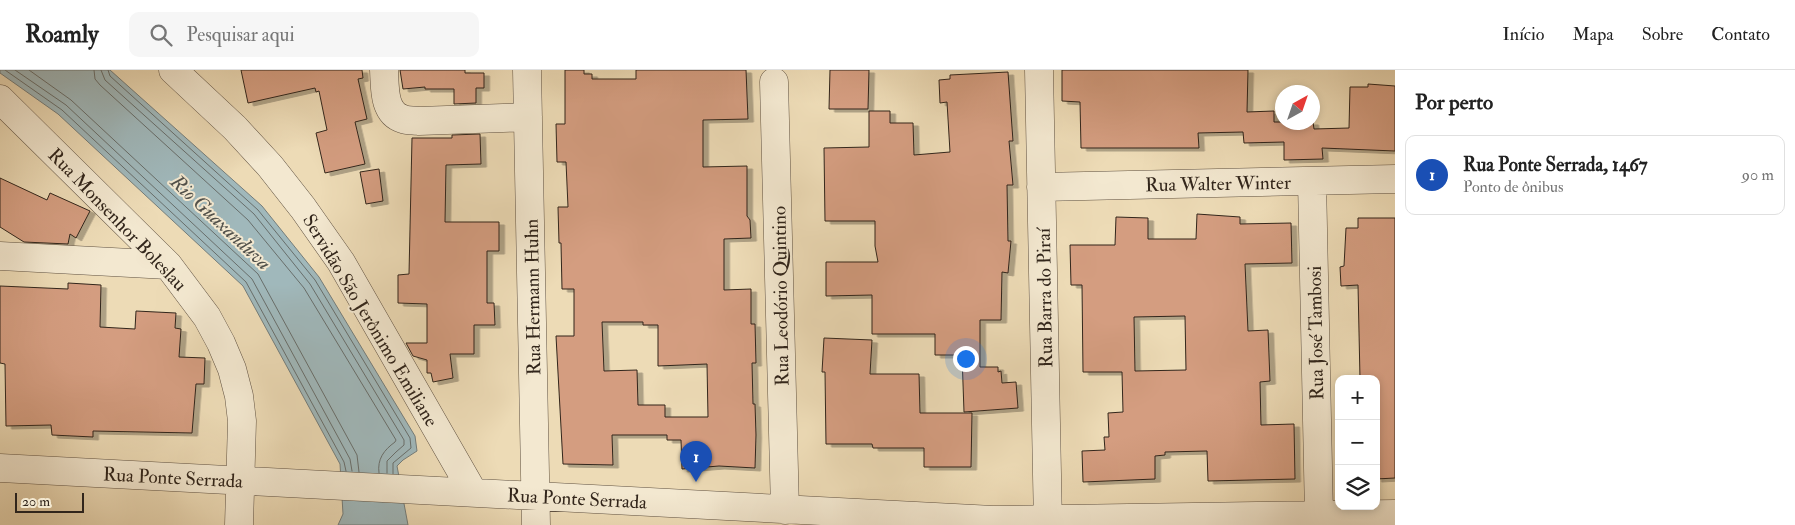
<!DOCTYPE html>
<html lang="pt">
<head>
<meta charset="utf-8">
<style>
  :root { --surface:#fff; --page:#f6f6f6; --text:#222; --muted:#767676; --line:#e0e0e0; --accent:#d93025 }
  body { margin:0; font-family:"IM FELL Double Pica",serif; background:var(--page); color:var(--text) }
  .controls { position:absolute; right:15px; bottom:15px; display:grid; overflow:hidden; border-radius:10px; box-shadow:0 2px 8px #0003 }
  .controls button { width:45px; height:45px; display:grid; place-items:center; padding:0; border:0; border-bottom:1px solid var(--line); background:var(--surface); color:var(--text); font:25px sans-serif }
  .compass { position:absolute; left:1275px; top:15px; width:45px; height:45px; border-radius:50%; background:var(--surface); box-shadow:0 2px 8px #0003; rotate:40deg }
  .scale { position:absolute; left:15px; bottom:12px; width:69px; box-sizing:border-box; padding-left:5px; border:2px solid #31251b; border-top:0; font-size:14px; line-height:18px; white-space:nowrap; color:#31251b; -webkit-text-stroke:4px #f3e8d0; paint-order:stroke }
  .you { position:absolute; left:965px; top:288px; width:18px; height:18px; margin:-12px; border:4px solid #fff; border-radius:50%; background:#1a73e8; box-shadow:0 0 0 8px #1a73e833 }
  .badge { display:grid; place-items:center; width:32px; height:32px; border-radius:50%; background:var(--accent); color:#fff; font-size:16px; font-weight:700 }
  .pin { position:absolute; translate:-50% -41px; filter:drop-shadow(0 1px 2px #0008) }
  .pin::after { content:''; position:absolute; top:26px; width:18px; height:15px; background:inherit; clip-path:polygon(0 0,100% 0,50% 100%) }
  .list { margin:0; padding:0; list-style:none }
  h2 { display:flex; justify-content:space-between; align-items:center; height:65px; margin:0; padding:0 20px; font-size:21px }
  h2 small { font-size:16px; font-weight:400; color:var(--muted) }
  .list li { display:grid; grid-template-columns:32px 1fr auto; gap:15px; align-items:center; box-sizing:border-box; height:80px; margin:0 10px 10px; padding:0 10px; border:1px solid var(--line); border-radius:10px }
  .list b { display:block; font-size:19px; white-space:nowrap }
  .list p { margin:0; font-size:16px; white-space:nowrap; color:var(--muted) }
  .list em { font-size:16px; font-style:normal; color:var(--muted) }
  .icon { flex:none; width:28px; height:28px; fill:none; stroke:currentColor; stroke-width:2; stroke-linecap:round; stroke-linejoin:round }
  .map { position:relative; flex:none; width:1395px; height:455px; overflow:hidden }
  header { display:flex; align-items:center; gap:30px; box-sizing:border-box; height:70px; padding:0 25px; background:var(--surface); border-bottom:1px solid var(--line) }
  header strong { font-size:24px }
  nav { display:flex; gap:28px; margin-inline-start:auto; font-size:18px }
  .search { width:350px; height:45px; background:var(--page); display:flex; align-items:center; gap:12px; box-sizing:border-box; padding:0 18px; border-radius:10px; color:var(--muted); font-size:19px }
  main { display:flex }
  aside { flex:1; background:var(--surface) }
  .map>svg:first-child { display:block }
</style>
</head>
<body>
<header>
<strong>Roamly</strong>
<div class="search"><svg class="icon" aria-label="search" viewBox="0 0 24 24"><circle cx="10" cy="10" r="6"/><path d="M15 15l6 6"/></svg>Pesquisar aqui</div>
<nav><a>Início</a><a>Mapa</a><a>Sobre</a><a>Contato</a></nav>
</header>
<main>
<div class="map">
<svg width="1395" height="455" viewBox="0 0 1395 455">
  <defs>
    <filter id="shadow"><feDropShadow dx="5.5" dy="3" stdDeviation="0" flood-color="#0004"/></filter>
  </defs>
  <rect width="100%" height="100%" fill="#eddbb6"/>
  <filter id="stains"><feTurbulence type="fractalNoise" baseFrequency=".004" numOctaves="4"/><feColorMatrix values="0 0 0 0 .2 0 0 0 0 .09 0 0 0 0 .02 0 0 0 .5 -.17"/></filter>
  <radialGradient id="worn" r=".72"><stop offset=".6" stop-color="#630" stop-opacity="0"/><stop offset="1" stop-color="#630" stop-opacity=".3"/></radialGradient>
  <path fill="#a0b8bb" stroke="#747d7b" d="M 0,0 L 110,0 L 262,136 L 319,207 L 415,366 L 417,381 L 403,390 L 397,396 L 408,455 L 338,455 L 343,444 L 340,394 L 243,216 L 58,44 L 0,3 Z"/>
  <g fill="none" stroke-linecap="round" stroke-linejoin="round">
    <path stroke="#686e6b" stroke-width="1" d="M 5,0 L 62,40 L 246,212 L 344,392 L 346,401
      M 15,0 L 66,35 L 252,209 L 350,389 L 352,401
      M 29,0 L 71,30 L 258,204 L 357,385 L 359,402
      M 94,0 L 95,9 L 100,15 L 248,150 L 304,218 L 396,370 L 395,372 C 384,380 377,389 379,403
      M 101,0 L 105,10 L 254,144 L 310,214 L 404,370 L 404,375 L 396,382 L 387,391 L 387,403
      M 108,0 L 110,6 L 258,140 L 315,210 L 410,368 L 411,378 L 393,393 L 393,404"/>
  </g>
  <path fill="#d49d80" stroke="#31251b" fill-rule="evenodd" filter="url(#shadow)" d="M 241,0 L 362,0 L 363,8 L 358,9 L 367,49 L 355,52 L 365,94 L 325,103 L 316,63 L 327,60 L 319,21 L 316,22 L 315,18 L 248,33 Z
    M 400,0 L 465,0 L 465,3 L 484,3 L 484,18 L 476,18 L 476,33 L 454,34 L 454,19 L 425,19 L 425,17 L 403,19 Z
    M 565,0 L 584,0 L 584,4 L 592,4 L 592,9 L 636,9 L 636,0 L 746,0 L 748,49 L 703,50 L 703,97 L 747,96 L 747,146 L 750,150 L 751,168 L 724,169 L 724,220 L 751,219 L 751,254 L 755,254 L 756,293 L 752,293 L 753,334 L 755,334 L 756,365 L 755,398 L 719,396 L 682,399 L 681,370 L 667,370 L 667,365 L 612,365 L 613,395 L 563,394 L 556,266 L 574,266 L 574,219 L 562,219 L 561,173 L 559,173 L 558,137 L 568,137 L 566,92 L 557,92 L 556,54 L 565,54 ZM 602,252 L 643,252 L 643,255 L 658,255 L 658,296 L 707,294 L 708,347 L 665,347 L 665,335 L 638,335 L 637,300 L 604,301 Z
    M 830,0 L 869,0 L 868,39 L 829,39 Z
    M 1062,0 L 1248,0 L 1247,42 L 1274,41 L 1274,52 L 1313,52 L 1314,59 L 1349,58 L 1350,17 L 1368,17 L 1368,14 L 1395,16 L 1395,81 L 1322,78 L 1323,89 L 1284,90 L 1284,72 L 1244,73 L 1243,62 L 1198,63 L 1199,78 L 1081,78 L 1080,32 L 1062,31 Z
    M 1008,2 L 1013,71 L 1009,71 L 1013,115 L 1007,115 L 1008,171 L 1011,171 L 1008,203 L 1002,202 L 1001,250 L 980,250 L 980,297 L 998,297 L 998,302 L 1001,301 L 1002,313 L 1016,312 L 1018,338 L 964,342 L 962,285 L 935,285 L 935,264 L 872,264 L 872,225 L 826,226 L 826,192 L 878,192 L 875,176 L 875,151 L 825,151 L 824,78 L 869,77 L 869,41 L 890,41 L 890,53 L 913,53 L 914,85 L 950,82 L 947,32 L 940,33 L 939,10 L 950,9 L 950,5 Z
    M 480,64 L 481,94 L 446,95 L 445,152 L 499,152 L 499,181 L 487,181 L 487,233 L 494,233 L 495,255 L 474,255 L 474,284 L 450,284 L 453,308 L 433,312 L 431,303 L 427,303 L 427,290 L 413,286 L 406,273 L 427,273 L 427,234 L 398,233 L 398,205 L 409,204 L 412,68 L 452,68 L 452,65 Z
    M 379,99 L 383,131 L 366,134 L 360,102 Z
    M 0,108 L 47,130 L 50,123 L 90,141 L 76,168 L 70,164 L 68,174 L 24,172 L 0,157 Z
    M 1197,144 L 1240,147 L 1240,154 L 1291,153 L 1292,193 L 1245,194 L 1248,261 L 1268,260 L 1270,311 L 1260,312 L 1261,355 L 1294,354 L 1295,409 L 1208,411 L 1207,381 L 1165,382 L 1165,385 L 1155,386 L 1155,409 L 1083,412 L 1082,381 L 1105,380 L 1104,367 L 1109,367 L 1108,343 L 1123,342 L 1122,302 L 1083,302 L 1082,215 L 1071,215 L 1070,175 L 1115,175 L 1116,147 L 1148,148 L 1148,169 L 1196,169 ZM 1185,246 L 1186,300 L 1135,301 L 1134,247 Z
    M 1358,148 L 1395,148 L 1395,408 L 1376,409 L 1376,309 L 1360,309 L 1358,215 L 1341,216 L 1340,197 L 1344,196 L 1346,158 L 1358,158 Z
    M 68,213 L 101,215 L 100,257 L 135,259 L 136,241 L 176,243 L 175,258 L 181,259 L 179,287 L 205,288 L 204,314 L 196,314 L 192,363 L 93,361 L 93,367 L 52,365 L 51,355 L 6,356 L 5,294 L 0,293 L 0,216 L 68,219 Z
    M 824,268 L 872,270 L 870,304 L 919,304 L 920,343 L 972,343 L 971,397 L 924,397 L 924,378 L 873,378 L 872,374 L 826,374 L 825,302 L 822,302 Z"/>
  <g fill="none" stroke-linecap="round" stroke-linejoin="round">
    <defs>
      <path id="minor" d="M 173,0 L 235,58 L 270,96 L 303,138 L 341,192 L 473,422
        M 384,0 C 385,17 383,43 403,49 C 408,51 414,50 419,51 L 528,47
        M 527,0 L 536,455
        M 1039,0 L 1048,455
        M 774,12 L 785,440
        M 0,29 L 168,195 L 207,247 L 221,273 L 232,299 L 239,326 L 242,351 L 239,455
        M 1312,111 L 1319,445
        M 1041,117 L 1395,109
        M 0,186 L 168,195
        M 0,398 L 993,450 L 1395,444"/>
    </defs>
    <use href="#minor" stroke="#605242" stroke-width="29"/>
    <use href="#minor" stroke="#f3e8d0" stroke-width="28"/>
  </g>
  <g text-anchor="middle" stroke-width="4" stroke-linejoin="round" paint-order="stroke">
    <g font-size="19" fill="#31251b" stroke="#f3e8d0">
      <text transform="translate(1218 113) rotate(-1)" y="7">Rua Walter Winter</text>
      <text transform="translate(118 149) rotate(46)" y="7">Rua Monsenhor Boleslau</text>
      <text transform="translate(780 226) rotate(-91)" y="7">Rua Leodório Quintino</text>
      <text transform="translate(532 227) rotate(-91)" y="7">Rua Hermann Huhn</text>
      <text transform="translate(1044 228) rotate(-91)" y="7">Rua Barra do Piraí</text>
      <text transform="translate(371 250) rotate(59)" y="7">Servidão São Jerônimo Emiliane</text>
      <text transform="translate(1315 263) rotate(-91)" y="7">Rua José Tambosi</text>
      <text transform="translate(173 407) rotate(3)" y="7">Rua Ponte Serrada</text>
      <text transform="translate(577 428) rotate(3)" y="7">Rua Ponte Serrada</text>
    </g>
    <g font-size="20" font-style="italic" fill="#52514b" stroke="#f3e8d0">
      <text transform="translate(221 152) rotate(43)" y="7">Rio Guaxanduva</text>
    </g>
  </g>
  <rect width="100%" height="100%" filter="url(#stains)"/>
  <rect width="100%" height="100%" fill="url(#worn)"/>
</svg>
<div class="controls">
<button>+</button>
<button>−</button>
<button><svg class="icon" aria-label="layers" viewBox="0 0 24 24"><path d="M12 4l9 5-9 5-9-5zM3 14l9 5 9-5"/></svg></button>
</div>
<svg class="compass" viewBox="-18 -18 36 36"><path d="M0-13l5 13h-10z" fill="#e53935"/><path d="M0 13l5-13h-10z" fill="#767676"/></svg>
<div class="scale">20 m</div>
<div class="you"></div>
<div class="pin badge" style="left:696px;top:412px;background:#1a4fb4">1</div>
</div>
<aside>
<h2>Por perto<small></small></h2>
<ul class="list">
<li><span class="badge" style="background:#1a4fb4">1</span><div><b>Rua Ponte Serrada, 1467</b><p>Ponto de ônibus</p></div><em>90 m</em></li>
</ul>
</aside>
</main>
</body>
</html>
